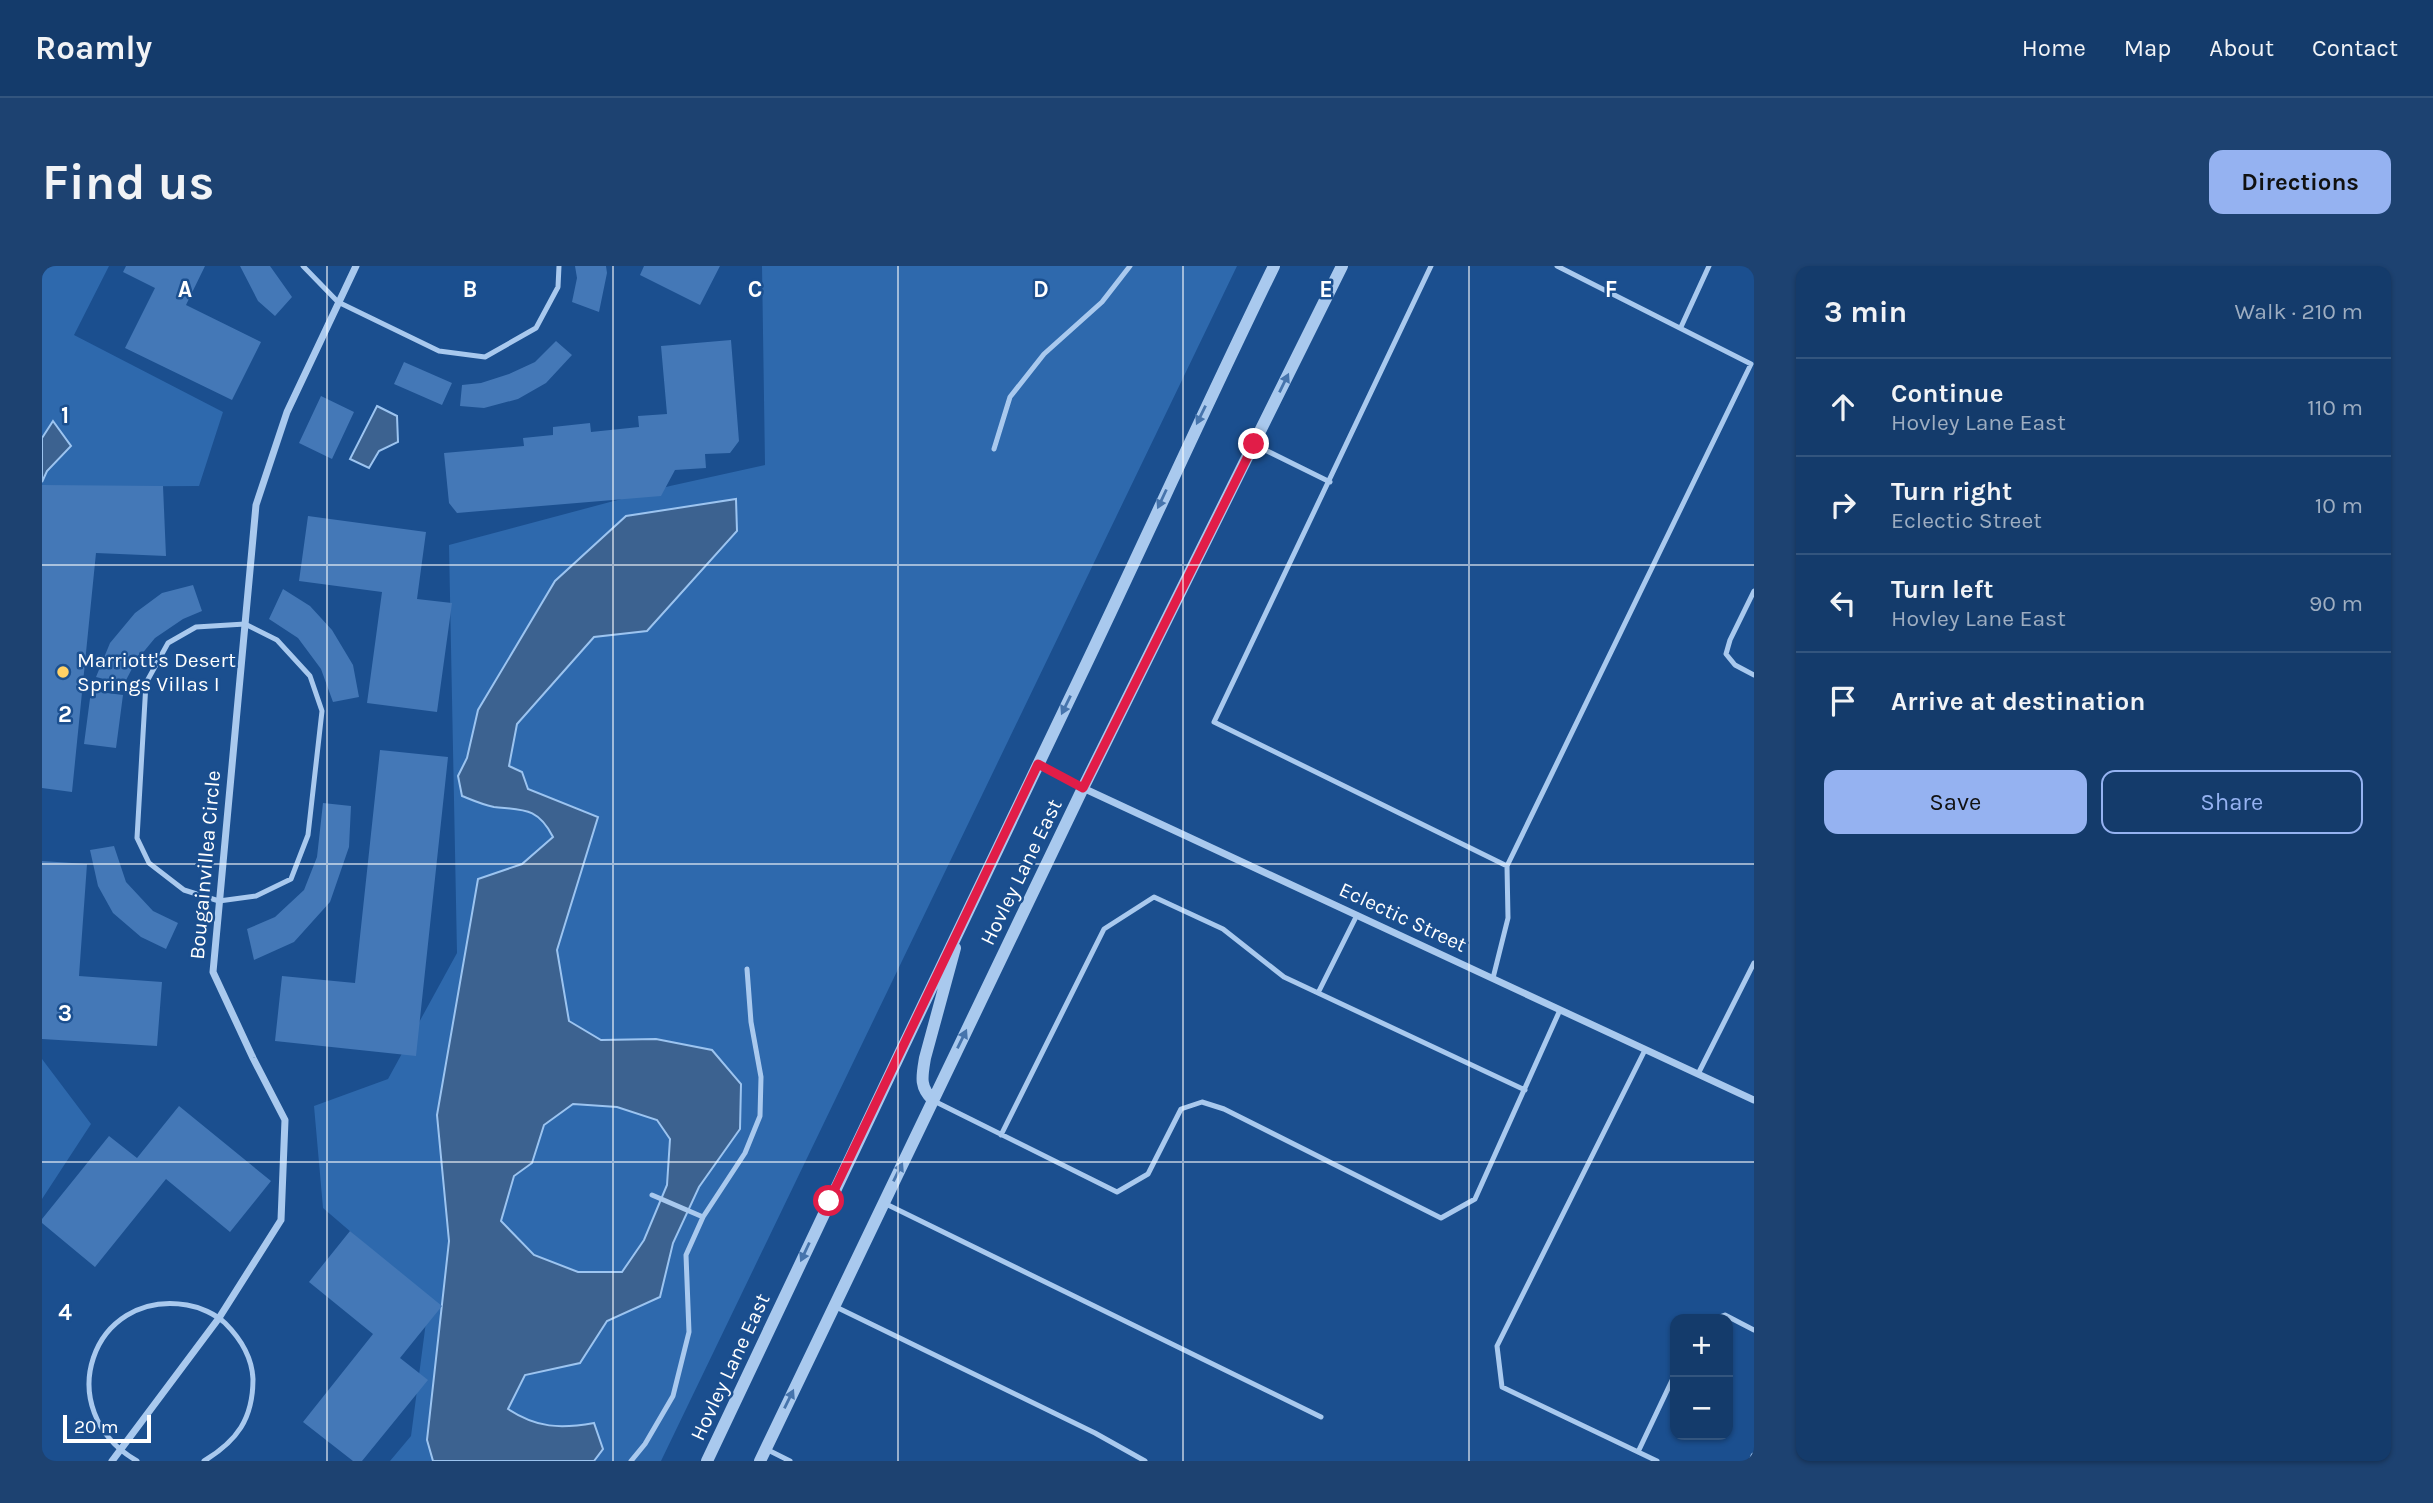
<!DOCTYPE html>
<html lang="en">
<head>
<meta charset="utf-8">
<style>
  :root { --surface:#143b6b; --page:#1d4271; --text:#f1f3f6; --muted:#9dadc1; --line:#33557e; --accent:#95b2f1 }
  body { margin:0; font-family:Karla,sans-serif; background:var(--page); color:var(--text) }
  .controls { position:absolute; right:21px; bottom:21px; display:grid; overflow:hidden; border-radius:14px; box-shadow:0 2px 5px #0004 }
  .controls button { width:63px; height:63px; display:grid; place-items:center; padding:0; border:0; border-bottom:2px solid var(--line); background:var(--surface); color:var(--text); font:35px sans-serif }
  .scale { position:absolute; left:21px; bottom:18px; width:88px; box-sizing:border-box; padding-left:7px; border:4px solid #fff; border-top:0; font-size:19px; line-height:24px; white-space:nowrap; color:#fff; -webkit-text-stroke:5px #1b4f8f; paint-order:stroke }
  .stop { position:absolute; width:21px; height:21px; margin:-16px; border:5px solid #e11d48; border-radius:50%; background:#fff }
  .stop.end { background:#e11d48; border-color:#fff; box-shadow:0 2px 7px #0008 }
  .list { margin:0; padding:0; list-style:none }
  h2 { display:flex; justify-content:space-between; align-items:center; height:91px; margin:0; padding:0 28px; font-size:30px }
  h2 small { font-size:23px; font-weight:400; color:var(--muted) }
  .list li { display:grid; grid-template-columns:46px 1fr auto; gap:21px; align-items:center; box-sizing:border-box; height:98px; padding:0 28px; border-top:2px solid var(--line) }
  .list b { display:block; font-size:26px; white-space:nowrap }
  .list p { margin:0; font-size:23px; white-space:nowrap; color:var(--muted) }
  .list em { font-size:23px; font-style:normal; color:var(--muted) }
  .actions { display:flex; gap:14px; padding:21px 28px }
  .actions a { flex:1; padding:16px 0; border:2px solid var(--accent); border-radius:14px; text-align:center; font-size:24px; color:var(--accent) }
  .actions .main { background:var(--accent); color:#111 }
  .icon { flex:none; width:38px; height:38px; fill:none; stroke:currentColor; stroke-width:2; stroke-linecap:round; stroke-linejoin:round }
  .map { position:relative; flex:none; width:1712px; height:1195px; overflow:hidden; border-radius:14px }
  header { display:flex; align-items:center; gap:42px; box-sizing:border-box; height:98px; padding:0 35px; background:var(--surface); border-bottom:2px solid var(--line) }
  header strong { font-size:33px }
  nav { display:flex; gap:38px; margin-inline-start:auto; font-size:24px }
  .intro { display:flex; align-items:center; justify-content:space-between; box-sizing:border-box; height:168px; padding:0 42px }
  h1 { margin:0; font-size:49px }
  .button { padding:18px 32px; border-radius:14px; background:var(--accent); color:#111; font-size:24px; font-weight:700 }
  main { display:flex; gap:42px; padding:0 42px }
  aside { flex:1; background:var(--surface); border-radius:14px; box-shadow:0 2px 5px #0004 }
  .map>svg:first-child { display:block }
</style>
</head>
<body>
<header>
<strong>Roamly</strong>
<nav><a>Home</a><a>Map</a><a>About</a><a>Contact</a></nav>
</header>
<div class="intro"><h1>Find us</h1><a class="button">Directions</a></div>
<main>
<div class="map">
<svg width="1712" height="1195" viewBox="0 0 1712 1195">
  <rect width="100%" height="100%" fill="#1b4f8f"/>
  <path fill="#2e69ad" d="M 0,0 L 67,0 L 32,69 L 181,146 L 157,220 L 0,221 Z
    M 720,0 L 1195,0 L 619,1195 L 348,1195 L 369,1170 L 387,1033 L 281,942 L 272,840 L 346,813 L 415,687 L 407,279 L 628,220 L 723,199 Z
    M 0,793 L 49,858 L 0,933 Z"/>
  <path fill="#3c6290" stroke="#9cc4f0" stroke-width="2" fill-rule="evenodd" d="M 335,140 L 355,150 L 356,176 L 337,185 L 327,202 L 308,193 Z
    M 11,155 L 29,180 L 5,205 L 0,216 L 0,172 Z
    M 694,233 L 695,265 L 605,365 L 552,371 L 475,458 L 467,500 L 480,506 L 486,523 L 556,551 L 515,684 L 527,755 L 559,774 L 614,773 L 670,784 L 699,818 L 698,863 L 657,921 L 631,977 L 618,1031 L 565,1055 L 538,1097 L 483,1109 L 466,1143 C 495,1162 518,1163 552,1157 L 561,1183 L 552,1195 L 391,1195 L 385,1174 L 407,975 L 395,849 L 436,613 L 480,598 L 511,571 C 496,541 481,544 452,541 C 441,539 430,534 420,530 L 416,510 L 425,492 L 436,444 L 513,315 L 584,250 ZM 531,838 L 575,841 L 615,854 L 628,873 L 625,919 L 602,974 L 580,1006 L 536,1006 L 492,989 L 459,955 L 472,910 L 490,897 L 502,859 Z"/>
  <path fill="#4478b7" d="M 84,0 L 163,0 L 144,39 L 219,76 L 190,134 L 83,82 L 113,22 L 81,6 Z
    M 198,0 L 228,0 L 250,31 L 233,50 L 216,35 Z
    M 533,0 L 564,0 L 565,7 L 557,46 L 530,36 L 535,12 Z
    M 602,0 L 678,0 L 658,39 L 598,9 Z
    M 689,74 L 697,175 L 688,187 L 663,188 L 664,202 L 633,204 L 619,230 L 415,247 L 407,237 L 402,187 L 482,180 L 481,172 L 511,169 L 511,161 L 548,157 L 549,166 L 597,161 L 596,150 L 625,148 L 619,80 Z
    M 514,75 L 530,89 L 504,117 L 476,133 L 442,142 L 418,140 L 420,119 L 439,117 L 467,108 L 493,96 Z
    M 362,96 L 410,117 L 400,139 L 352,118 Z
    M 279,130 L 312,146 L 290,193 L 257,177 Z
    M 0,219 L 121,220 L 124,290 L 54,287 L 30,526 L 0,522 Z
    M 266,250 L 384,266 L 375,333 L 410,337 L 395,446 L 325,437 L 340,326 L 257,315 Z
    M 151,319 L 160,345 L 141,353 L 113,372 L 94,395 L 82,418 L 54,411 L 68,377 L 93,347 L 120,327 Z
    M 241,323 L 268,340 L 290,364 L 311,399 L 317,431 L 291,436 L 279,403 L 256,372 L 227,353 Z
    M 49,425 L 81,429 L 74,482 L 42,478 Z
    M 338,484 L 406,491 L 374,790 L 233,775 L 240,710 L 313,717 Z
    M 281,537 L 309,540 L 307,581 L 288,636 L 252,676 L 212,694 L 205,663 L 233,651 L 262,624 L 275,591 Z
    M 72,580 L 84,616 L 111,645 L 136,657 L 124,683 L 99,671 L 71,647 L 56,620 L 48,584 Z
    M 0,595 L 45,598 L 37,710 L 120,716 L 115,780 L 0,773 Z
    M 137,840 L 229,915 L 188,966 L 124,913 L 53,1001 L 0,957 L 0,953 L 67,870 L 95,892 Z
    M 308,965 L 400,1040 L 358,1092 L 386,1114 L 320,1195 L 311,1195 L 261,1156 L 331,1068 L 267,1016 Z"/>
  <g fill="none" stroke-linecap="round" stroke-linejoin="round">
    <path stroke="#a9c9ee" stroke-width="5" d="M 261,0 L 296,36 L 397,85 L 443,91 L 494,62 L 516,21 L 517,0
      M 1389,0 L 1172,456 L 1465,600 L 1709,98 L 1515,0
      M 1639,61 L 1667,0
      M 1211,178 L 1288,216
      M 952,183 L 968,131 L 1002,88 L 1060,36 L 1088,0
      M 1712,325 L 1688,374 L 1684,388 L 1693,399 L 1712,409
      M 203,358 L 235,374 L 268,410 L 280,445 L 266,569 L 249,613 L 214,630 L 177,635 L 142,624 L 107,597 L 95,572 L 104,417 L 126,377 L 154,361 Z
      M 1451,712 L 1466,652 L 1465,600
      M 1276,727 L 1315,649
      M 1603,784 L 1455,1080 L 1460,1121 L 1615,1195
      M 1656,808 L 1712,697
      M 892,835 L 1075,926 L 1106,908 L 1139,843 L 1160,836 L 1182,843 L 1399,952 L 1433,933 L 1518,744
      M 959,869 L 1062,663 L 1112,631 L 1181,663 L 1242,711 L 1483,824
      M 610,929 L 661,951
      M 842,937 L 1279,1151
      M 792,1040 L 1053,1167 L 1103,1195
      M 1672,1053 L 1683,1049 L 1712,1064
      M 724,1183 L 748,1195
      M 1596,1186 L 1633,1108
      M 95,1195 C 7,1144 50,1023 145,1039 C 158,1041 173,1048 183,1057 C 198,1072 210,1091 211,1113 C 211,1153 195,1175 162,1195
      M 589,1195 L 603,1178 L 631,1130 L 647,1066 L 644,989 L 661,951 L 703,887 L 718,850 L 719,811 L 709,756 L 705,703"/>
    <path stroke="#a9c9ee" stroke-width="7" d="M 996,498 L 1041,522 L 1712,834
      M 70,1195 L 177,1052 L 239,954 L 243,854 L 211,792 L 171,706 L 214,239 L 245,146 L 314,0
      M 1710,1195 L 1712,1190"/>
    <path stroke="#a9c9ee" stroke-width="12" d="M 891,834 C 877,821 880,810 883,792 L 913,682
      M 665,1195 C 788,932 914,671 1039,409 C 1104,273 1166,135 1232,0
      M 718,1195 L 1041,522 L 1300,0"/>
  </g>
  <defs><path id="oneway-solid" d="M-6-.8H1V-3.2L6.5 0L1 3.2V.8H-6Z" transform="scale(1.75)"/></defs>
  <g fill="#4674ac">
    <use href="#oneway-solid" transform="translate(1242 117) rotate(-64)"/>
    <use href="#oneway-solid" transform="translate(1159 149) rotate(116)"/>
    <use href="#oneway-solid" transform="translate(1120 233) rotate(115)"/>
    <use href="#oneway-solid" transform="translate(1024 439) rotate(116)"/>
    <use href="#oneway-solid" transform="translate(920 773) rotate(-64)"/>
    <use href="#oneway-solid" transform="translate(856 906) rotate(-64)"/>
    <use href="#oneway-solid" transform="translate(763 986) rotate(115)"/>
    <use href="#oneway-solid" transform="translate(747 1133) rotate(-64)"/>
  </g>
  <g fill="none" stroke-linecap="round" stroke-linejoin="round">
    <path stroke="#e11d48" stroke-width="9" d="M 787,935 L 996,498 L 1041,522 L 1212,178"/>
  </g>
  <path fill="none" stroke="#fff" stroke-width="2" stroke-opacity="0.55" d="M 285,0 L 285,1195M 571,0 L 571,1195M 856,0 L 856,1195M 1141,0 L 1141,1195M 1427,0 L 1427,1195M 0,299 L 1712,299M 0,598 L 1712,598M 0,896 L 1712,896"/>
  <circle fill="#ffd166" stroke="#1b4f8f" stroke-width="2.5" cx="21" cy="406" r="7"/>
  <g text-anchor="middle" stroke-width="5" stroke-linejoin="round" paint-order="stroke">
    <g font-size="21" fill="#fff" stroke="#1b4f8f" text-anchor="start">
      <text x="35" y="401">Marriott's Desert<tspan x="35" dy="24">Springs Villas I</tspan></text>
    </g>
    <g font-size="21" fill="#fff" stroke="#1b4f8f">
      <text transform="translate(163 599) rotate(-85)" y="7">Bougainvillea Circle</text>
      <text transform="translate(979 606) rotate(-64)" y="7">Hovley Lane East</text>
      <text transform="translate(1361 651) rotate(25)" y="7">Eclectic Street</text>
      <text transform="translate(688 1101) rotate(-65)" y="7">Hovley Lane East</text>
    </g>
  </g>
  <g font-size="23" text-anchor="middle" font-weight="bold" fill="#fff" stroke="#1b4f8f" stroke-width="5" stroke-linejoin="round" paint-order="stroke">
    <text x="143" y="31">A</text>
    <text x="428" y="31">B</text>
    <text x="713" y="31">C</text>
    <text x="999" y="31">D</text>
    <text x="1284" y="31">E</text>
    <text x="1569" y="31">F</text>
    <text x="23" y="157">1</text>
    <text x="23" y="456">2</text>
    <text x="23" y="755">3</text>
    <text x="23" y="1054">4</text>
  </g>
</svg>
<div class="controls">
<button>+</button>
<button>−</button>
</div>
<div class="scale">20 m</div>
<div class="stop" style="left:787px;top:935px"></div>
<div class="stop end" style="left:1212px;top:178px"></div>
</div>
<aside>
<h2>3 min<small>Walk · 210 m</small></h2>
<ul class="list">
<li><svg class="icon" aria-label="ahead" viewBox="0 0 24 24"><path d="M12 20V5M6 11l6-6 6 6"/></svg><div><b>Continue</b><p>Hovley Lane East</p></div><em>110 m</em></li>
<li><svg class="icon" aria-label="right" viewBox="0 0 24 24"><path d="M7 20v-9h11M14 6l5 5-5 5"/></svg><div><b>Turn right</b><p>Eclectic Street</p></div><em>10 m</em></li>
<li><svg class="icon" aria-label="left" viewBox="0 0 24 24"><path d="M17 20v-9H6M10 6l-5 5 5 5"/></svg><div><b>Turn left</b><p>Hovley Lane East</p></div><em>90 m</em></li>
<li><svg class="icon" aria-label="arrive" viewBox="0 0 24 24"><path d="M6 21V4h12l-3 4 3 4H6"/></svg><div><b>Arrive at destination</b></div></li>
</ul>
<div class="actions"><a class="main">Save</a><a>Share</a></div>
</aside>
</main>
</body>
</html>
